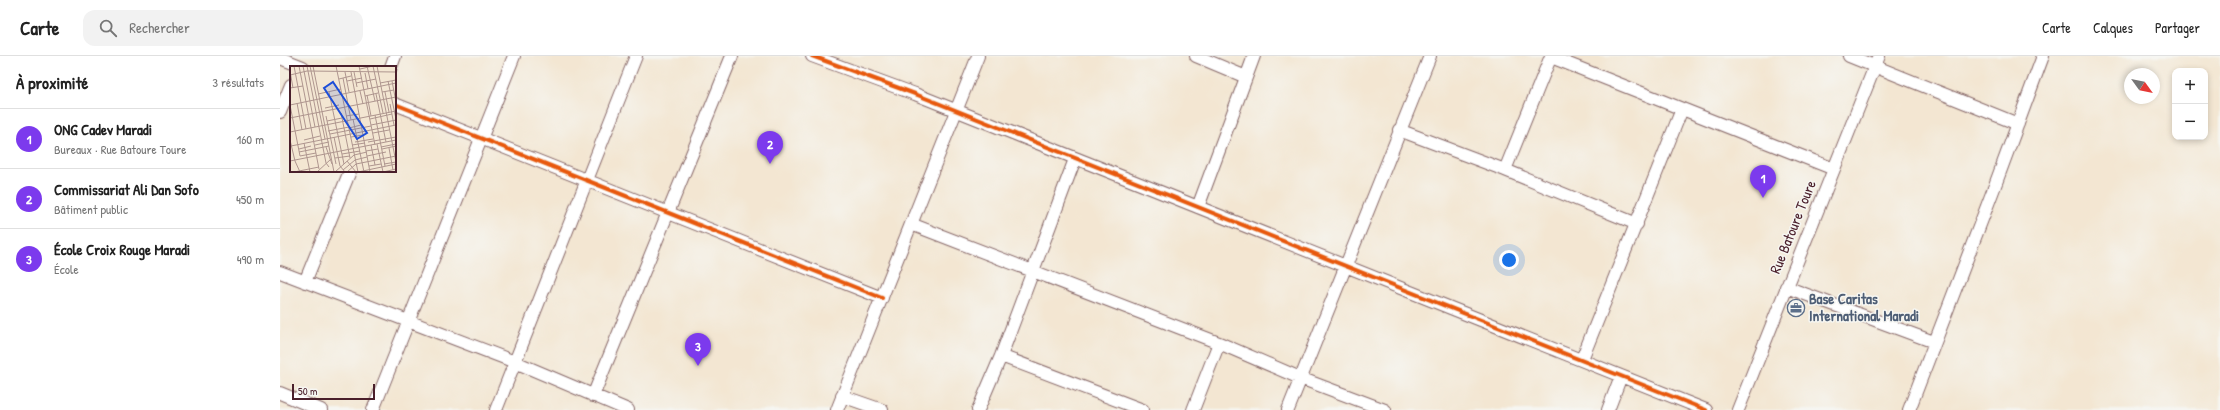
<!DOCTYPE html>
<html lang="fr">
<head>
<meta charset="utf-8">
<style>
  :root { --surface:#fff; --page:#f2f2f2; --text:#222; --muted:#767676; --line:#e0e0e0; --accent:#7c3aed }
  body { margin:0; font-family:"Patrick Hand",sans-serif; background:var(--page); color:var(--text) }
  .controls { position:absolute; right:12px; top:12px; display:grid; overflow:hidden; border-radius:8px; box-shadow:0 2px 6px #0003 }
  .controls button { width:36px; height:36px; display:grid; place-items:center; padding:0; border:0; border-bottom:1px solid var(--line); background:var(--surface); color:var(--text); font:20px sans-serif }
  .compass { position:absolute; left:1844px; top:12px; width:36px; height:36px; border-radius:50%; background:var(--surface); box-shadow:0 2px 6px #0003; rotate:123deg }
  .scale { position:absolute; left:12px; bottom:10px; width:83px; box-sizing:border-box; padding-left:4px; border:2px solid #4a1f2b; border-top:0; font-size:11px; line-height:14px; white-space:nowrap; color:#4a1f2b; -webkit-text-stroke:3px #f6f6f2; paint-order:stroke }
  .you { position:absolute; left:1229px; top:204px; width:14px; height:14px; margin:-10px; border:3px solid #fff; border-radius:50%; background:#1a73e8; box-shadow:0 0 0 6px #1a73e833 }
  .badge { display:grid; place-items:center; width:26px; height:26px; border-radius:50%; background:var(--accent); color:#fff; font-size:13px; font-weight:700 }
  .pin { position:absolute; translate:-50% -33px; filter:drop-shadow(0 1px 2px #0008) }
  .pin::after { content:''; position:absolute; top:21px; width:14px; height:12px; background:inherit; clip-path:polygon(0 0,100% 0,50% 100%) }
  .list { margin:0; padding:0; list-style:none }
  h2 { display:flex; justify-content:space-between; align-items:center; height:52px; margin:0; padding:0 16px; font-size:17px }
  h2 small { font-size:13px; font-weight:400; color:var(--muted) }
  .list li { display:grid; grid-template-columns:26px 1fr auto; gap:12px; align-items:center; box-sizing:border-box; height:60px; padding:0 16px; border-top:1px solid var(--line) }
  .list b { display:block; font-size:15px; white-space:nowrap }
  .list p { margin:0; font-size:13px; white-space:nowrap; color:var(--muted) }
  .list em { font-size:13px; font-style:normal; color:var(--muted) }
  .icon { flex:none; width:22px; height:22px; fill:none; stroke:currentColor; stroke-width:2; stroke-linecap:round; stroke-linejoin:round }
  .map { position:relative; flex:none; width:1940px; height:354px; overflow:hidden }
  header { display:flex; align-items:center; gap:24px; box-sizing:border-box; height:56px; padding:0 20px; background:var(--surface); border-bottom:1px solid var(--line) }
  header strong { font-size:19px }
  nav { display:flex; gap:22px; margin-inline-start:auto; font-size:14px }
  .search { width:280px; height:36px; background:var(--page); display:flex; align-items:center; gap:10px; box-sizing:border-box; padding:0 14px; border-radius:12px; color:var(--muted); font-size:15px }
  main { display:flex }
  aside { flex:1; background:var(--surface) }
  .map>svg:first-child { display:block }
</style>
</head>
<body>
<header>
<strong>Carte</strong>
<div class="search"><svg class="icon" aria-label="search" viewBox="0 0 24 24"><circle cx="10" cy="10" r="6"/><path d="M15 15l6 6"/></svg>Rechercher</div>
<nav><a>Carte</a><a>Calques</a><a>Partager</a></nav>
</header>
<main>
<aside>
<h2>À proximité<small>3 résultats</small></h2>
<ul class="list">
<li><span class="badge">1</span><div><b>ONG Cadev Maradi</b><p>Bureaux · Rue Batoure Toure</p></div><em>160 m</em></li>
<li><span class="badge">2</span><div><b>Commissariat Ali Dan Sofo</b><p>Bâtiment public</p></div><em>450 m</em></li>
<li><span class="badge">3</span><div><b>École Croix Rouge Maradi</b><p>École</p></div><em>490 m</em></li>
</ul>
</aside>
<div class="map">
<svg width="1940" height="354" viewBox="0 0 1940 354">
  <rect width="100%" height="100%" fill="#f6f6f2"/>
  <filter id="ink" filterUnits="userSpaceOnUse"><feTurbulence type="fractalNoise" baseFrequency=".025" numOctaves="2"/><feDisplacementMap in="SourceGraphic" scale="8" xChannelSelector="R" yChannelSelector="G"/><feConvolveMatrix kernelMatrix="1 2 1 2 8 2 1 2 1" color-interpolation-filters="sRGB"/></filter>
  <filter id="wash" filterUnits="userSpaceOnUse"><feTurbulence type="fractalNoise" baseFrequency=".012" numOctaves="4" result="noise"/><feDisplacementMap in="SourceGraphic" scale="16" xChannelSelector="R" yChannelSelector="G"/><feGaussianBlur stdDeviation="0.9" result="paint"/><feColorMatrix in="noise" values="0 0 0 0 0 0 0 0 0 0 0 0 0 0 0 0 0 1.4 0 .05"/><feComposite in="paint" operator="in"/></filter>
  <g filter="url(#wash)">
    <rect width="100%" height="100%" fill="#f3e6d2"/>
  </g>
  <g filter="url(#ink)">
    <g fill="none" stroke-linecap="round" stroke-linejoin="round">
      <defs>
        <path id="minor" d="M 532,0 L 635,38 L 1426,354
          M 916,0 L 966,21
          M 1569,0 L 1738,68
          M 1271,1 L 1554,113
          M 0,2 L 23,11
          M 111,11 L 115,0
          M 115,48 L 602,242
          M 0,56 L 11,29
          M 1119,74 L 1225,114 L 1357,168
          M 1225,114 L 1271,0
          M 918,151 L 974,0
          M 631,168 L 939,287 L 1020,322 L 1105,354
          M 0,216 L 235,306 L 348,354
          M 25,226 L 70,115
          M 1506,231 L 1654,286
          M 721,300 L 863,354
          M 1302,303 L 1402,53
          M 0,337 L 41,354
          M 313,340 L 452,0
          M 562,340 L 602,354
          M 93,354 L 234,0
          M 216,354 L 356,0
          M 557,354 L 698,0
          M 698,354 L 721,300 L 795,103
          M 913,354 L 939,287
          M 1008,354 L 1150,0
          M 1328,354 L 1341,320
          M 1458,354 L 1599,0
          M 1629,354 L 1714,132 L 1763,0"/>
      </defs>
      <use href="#minor" stroke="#856565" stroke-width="14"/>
      <use href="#minor" stroke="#fff" stroke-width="12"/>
      <defs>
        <path id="cycleway" d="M 532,0 L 635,38 L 1426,354
          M 115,48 L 602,242"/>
      </defs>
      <use href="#cycleway" stroke="#f6f6f2" stroke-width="6"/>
      <use href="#cycleway" stroke="#e8590c" stroke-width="4"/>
    </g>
  </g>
  <defs>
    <symbol id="office-ring" viewBox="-11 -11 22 22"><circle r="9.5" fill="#f6f6f2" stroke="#5c6f8a" stroke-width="1.5"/><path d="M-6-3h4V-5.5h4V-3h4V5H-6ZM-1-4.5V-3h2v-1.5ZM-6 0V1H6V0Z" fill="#5c6f8a"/></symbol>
  </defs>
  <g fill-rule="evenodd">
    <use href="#office-ring" x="1506" y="242" width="20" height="20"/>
  </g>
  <g text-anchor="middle" stroke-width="3" stroke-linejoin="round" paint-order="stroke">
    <g font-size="15" fill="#4a1f2b" stroke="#f6f6f2">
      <text transform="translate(1513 171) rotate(-68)" y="5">Rue Batoure Toure</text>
    </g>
    <g font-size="15" font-weight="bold" fill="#4e5e75" stroke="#f6f6f2" text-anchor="start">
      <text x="1529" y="248">Base Caritas<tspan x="1529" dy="17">International Maradi</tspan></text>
    </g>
  </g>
  <g transform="translate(10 10)">
    <rect width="106" height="106" fill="#f3e6d2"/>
    <path fill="none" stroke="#af968f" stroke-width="1" d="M 4,0 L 16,63M 9,0 L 29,103M 13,0 L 25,61M 17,0 L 36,97 L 39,101M 20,0 L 35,73M 23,0 L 44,106M 46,0 L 68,106M 69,0 L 85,79M 77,0 L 85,35M 83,0 L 93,47M 87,0 L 106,96M 70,3 L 83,0M 0,5 L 3,22M 55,6 L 59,26M 61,6 L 80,106M 64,6 L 67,21M 75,7 L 78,23M 0,9 L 17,5 L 106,6M 53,12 L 61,54M 49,13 L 61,10M 57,15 L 72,12M 98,15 L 106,53M 102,15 L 106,36M 66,17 L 86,13M 90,17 L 106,14M 0,22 L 13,20M 70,25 L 73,38M 39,26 L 54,98M 92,26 L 104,24M 95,26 L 99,46M 28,28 L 51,23M 86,28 L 96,76M 77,29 L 81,50M 75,30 L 88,27M 7,37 L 12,64M 100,38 L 104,59M 0,39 L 106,17M 0,39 L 10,90 L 26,87M 35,42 L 49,39M 51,47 L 60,92M 85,49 L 95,100M 36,50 L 46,98M 56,50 L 69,48M 0,52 L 106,31M 63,53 L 74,106M 80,53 L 102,48M 37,55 L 52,52M 81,59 L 106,54M 59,62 L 71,59M 38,65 L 59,61M 0,66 L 106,45M 83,67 L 99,64M 40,68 L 81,60M 44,71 L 50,100 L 55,106M 61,71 L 73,69M 0,74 L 5,95 L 10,106M 14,74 L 30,70M 65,76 L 83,73M 78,76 L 106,71M 14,77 L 20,106M 87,78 L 93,106M 25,79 L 39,76M 62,79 L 75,77M 81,79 L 85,99M 1,80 L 106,59M 36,81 L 42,98M 91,81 L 106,78M 99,82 L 103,104M 9,83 L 21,80M 92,83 L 106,80M 76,85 L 88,83M 9,86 L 39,80M 52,88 L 70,85M 77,90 L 96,86M 45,92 L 60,90M 0,95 L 106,74M 57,95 L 66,106M 94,98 L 106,96M 79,100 L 91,98M 53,104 L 65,94 L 77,91M 4,106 L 29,101M 27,106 L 41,93M 45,106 L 64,89 L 77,86M 57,106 L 66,98 L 106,90M 68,106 L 106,98M 93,106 L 106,103"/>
    <path fill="#1d4ed8" fill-opacity="0.15" stroke="#1d4ed8" stroke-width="2" d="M 43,16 L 77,67 L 67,73 L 34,22 Z"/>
    <rect width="106" height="106" fill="none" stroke="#4a1f2b" stroke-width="2"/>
  </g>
</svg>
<div class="controls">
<button>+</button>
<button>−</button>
</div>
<svg class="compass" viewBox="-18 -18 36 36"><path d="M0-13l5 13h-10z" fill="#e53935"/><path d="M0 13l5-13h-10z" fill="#767676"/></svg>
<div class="scale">50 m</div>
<div class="you"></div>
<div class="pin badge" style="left:1483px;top:142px">1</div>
<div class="pin badge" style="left:490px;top:108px">2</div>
<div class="pin badge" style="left:418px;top:310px">3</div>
</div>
</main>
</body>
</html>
